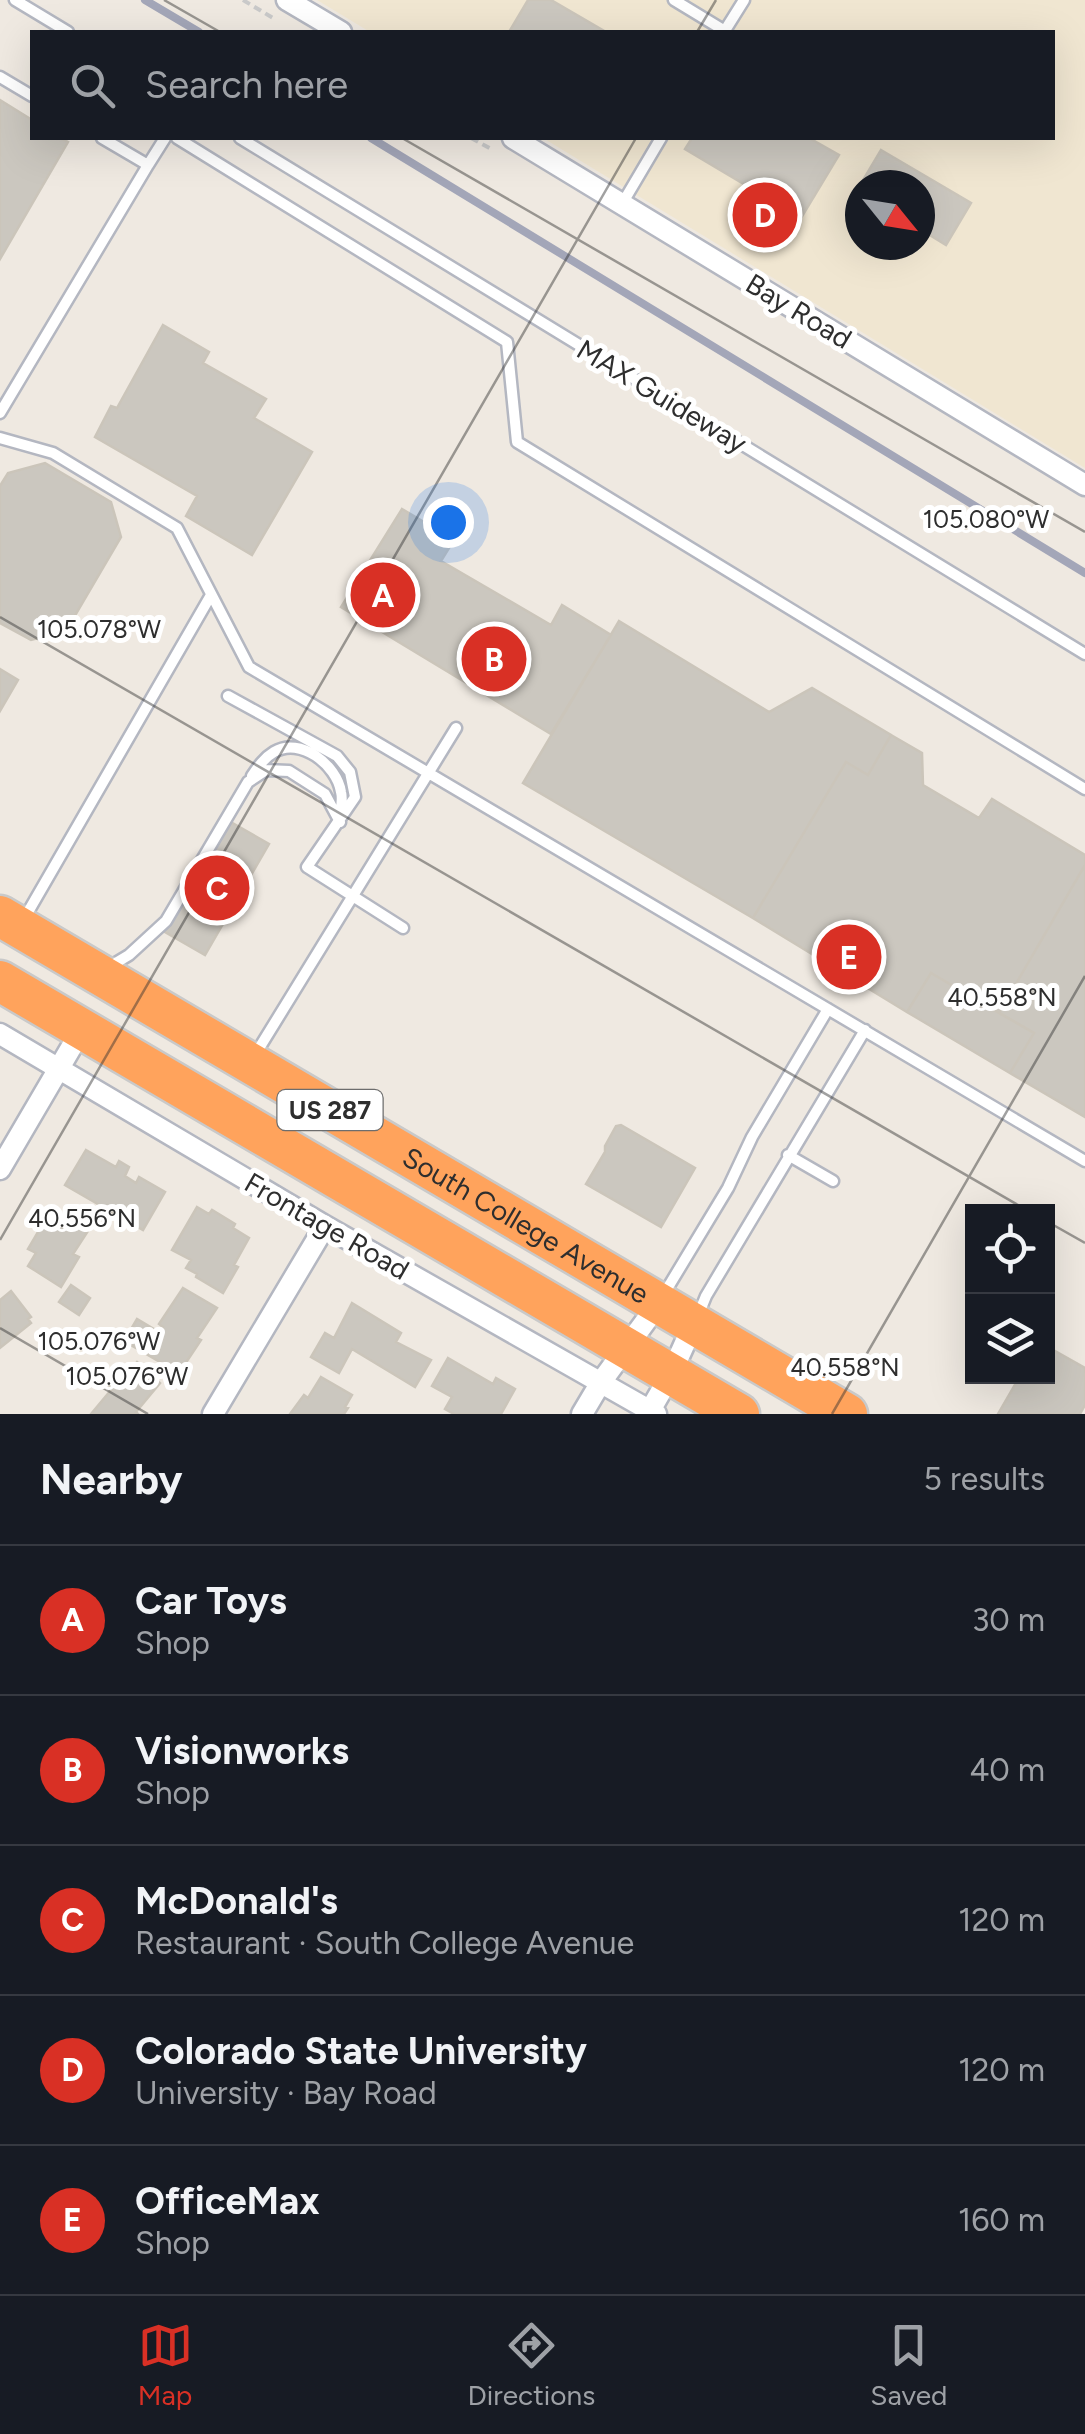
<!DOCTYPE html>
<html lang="en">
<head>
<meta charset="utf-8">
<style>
  :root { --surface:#171b24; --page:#242831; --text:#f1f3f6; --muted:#9ea1a6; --line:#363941; --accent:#d93025 }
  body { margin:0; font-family:Figtree,sans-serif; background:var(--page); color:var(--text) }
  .controls { position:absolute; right:30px; bottom:30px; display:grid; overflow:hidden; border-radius:0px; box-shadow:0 10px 40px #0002 }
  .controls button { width:90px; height:90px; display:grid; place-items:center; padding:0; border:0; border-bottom:2px solid var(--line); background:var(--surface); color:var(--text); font:50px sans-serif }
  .compass { position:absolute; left:845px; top:170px; width:90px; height:90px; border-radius:50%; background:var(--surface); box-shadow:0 10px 40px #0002; rotate:120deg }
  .you { position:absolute; left:448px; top:522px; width:35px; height:35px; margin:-25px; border:8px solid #fff; border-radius:50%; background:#1a73e8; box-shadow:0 0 0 15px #1a73e833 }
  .badge { display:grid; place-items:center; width:65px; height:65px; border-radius:50%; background:var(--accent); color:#fff; font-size:32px; font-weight:700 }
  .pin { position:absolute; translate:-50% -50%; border:5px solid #fff; box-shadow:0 2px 10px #0006 }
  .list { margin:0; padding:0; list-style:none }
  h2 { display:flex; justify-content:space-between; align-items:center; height:130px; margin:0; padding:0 40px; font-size:42px }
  h2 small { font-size:32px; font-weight:400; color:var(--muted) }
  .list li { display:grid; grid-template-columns:65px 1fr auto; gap:30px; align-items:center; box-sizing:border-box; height:150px; padding:0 40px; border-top:2px solid var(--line) }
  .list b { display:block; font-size:38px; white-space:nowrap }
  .list p { margin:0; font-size:32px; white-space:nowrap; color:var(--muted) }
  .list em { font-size:32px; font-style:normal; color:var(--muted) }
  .icon { flex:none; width:55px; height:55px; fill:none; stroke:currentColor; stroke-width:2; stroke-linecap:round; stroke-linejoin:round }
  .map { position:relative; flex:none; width:1085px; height:1414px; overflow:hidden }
  .search { position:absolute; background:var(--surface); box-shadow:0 10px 40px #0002; left:30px; right:30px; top:30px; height:110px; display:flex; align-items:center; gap:25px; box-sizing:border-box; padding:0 35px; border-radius:0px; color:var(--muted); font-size:38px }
  .sheet { height:880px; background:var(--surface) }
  nav { display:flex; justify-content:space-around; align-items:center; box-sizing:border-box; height:140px; border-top:2px solid var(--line); background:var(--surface); font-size:28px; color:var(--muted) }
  nav a { display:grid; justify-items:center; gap:5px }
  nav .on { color:var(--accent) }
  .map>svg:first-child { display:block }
</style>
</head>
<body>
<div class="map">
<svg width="1085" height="1414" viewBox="0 0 1085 1414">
  <rect width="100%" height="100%" fill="#efe9e1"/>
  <path fill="#f0e6d1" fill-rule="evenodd" d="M 317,0 L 1085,0 L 1085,468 L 543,138 L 1052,138 L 1052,32 L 370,32 ZM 860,185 L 920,185 L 920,245 L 860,245 Z"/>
  <path fill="#cbc7bf" stroke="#cbc5ba" stroke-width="2.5" d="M 528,0 L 551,0 L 606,32 L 509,32 Z
    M 0,100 L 32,120 L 32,138 L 61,138 L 68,142 L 0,259 Z
    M 692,138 L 809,138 L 839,155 L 801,218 L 685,149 Z
    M 881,150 L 971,203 L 946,245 L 920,229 L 920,185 L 860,185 L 860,194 L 856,192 Z
    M 163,325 L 209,352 L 203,363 L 266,399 L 254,418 L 312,452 L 252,555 L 186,516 L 197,496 L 95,437 L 111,406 L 117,408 Z
    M 45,463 L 111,502 L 121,537 L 66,631 L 31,640 L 0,623 L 0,486 L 8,473 Z
    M 402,509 L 454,540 L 441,561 L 551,625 L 562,605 L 611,635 L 551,734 L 341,607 Z
    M 619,621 L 769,712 L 812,688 L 891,735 L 868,775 L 846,762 L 753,918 L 523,783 Z
    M 0,669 L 18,680 L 0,711 Z
    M 891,735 L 922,753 L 923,785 L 979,818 L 992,799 L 1085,855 L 1085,865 L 999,1013 L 931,973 L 907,1012 L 753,918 L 846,762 L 868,775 Z
    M 229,821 L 269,844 L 205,955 L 165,932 Z
    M 1085,865 L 1085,1117 L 1010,1073 L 1034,1033 L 999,1013 Z
    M 931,973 L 1034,1033 L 1010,1073 L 907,1012 Z
    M 621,1125 L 695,1168 L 661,1227 L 586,1184 L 605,1152 L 605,1146 L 616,1126 Z
    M 86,1150 L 116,1167 L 119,1161 L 129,1167 L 125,1176 L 136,1183 L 139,1177 L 165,1192 L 143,1230 L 65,1185 Z
    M 197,1207 L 209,1214 L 212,1210 L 235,1224 L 233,1228 L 249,1238 L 234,1265 L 238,1267 L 223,1293 L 196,1277 L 197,1274 L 186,1268 L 191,1260 L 172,1250 Z
    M 51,1210 L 88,1231 L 73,1254 L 79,1257 L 61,1287 L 28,1266 L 36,1253 L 28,1249 Z
    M 71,1285 L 90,1298 L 79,1315 L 59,1302 Z
    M 183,1288 L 217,1308 L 197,1338 L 201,1340 L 179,1373 L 124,1341 L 137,1319 L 159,1332 L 163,1327 L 159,1324 Z
    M 11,1291 L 31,1317 L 28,1319 L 31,1323 L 0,1348 L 0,1300 Z
    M 352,1303 L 401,1333 L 396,1342 L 431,1360 L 415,1387 L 352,1349 L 339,1373 L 311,1357 L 325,1333 L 334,1338 Z
    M 1048,1347 L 1085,1368 L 1085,1405 L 1080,1414 L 998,1414 L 1020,1376 L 1048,1376 Z
    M 448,1358 L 493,1384 L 496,1378 L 515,1389 L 501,1414 L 454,1414 L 445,1409 L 452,1397 L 432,1386 Z
    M 137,1362 L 160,1383 L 136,1412 L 138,1414 L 91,1414 L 111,1390 L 108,1381 L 111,1374 L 117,1370 L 128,1373 Z
    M 321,1377 L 352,1395 L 345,1407 L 348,1408 L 344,1414 L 290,1414 L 304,1395 L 308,1398 Z"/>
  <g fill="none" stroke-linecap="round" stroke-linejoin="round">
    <defs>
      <path id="lane" d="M 15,0 L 68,32
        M 674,0 L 725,31
        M 724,32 L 744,0
        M 0,77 L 32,96
        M 102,138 L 148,165 L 165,138
        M 177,138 L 507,342 L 517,442 L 1085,789
        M 240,138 L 1085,654
        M 622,204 L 661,138
        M 0,413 L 148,165
        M 0,438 L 53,453 L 177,528 L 249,667 L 1085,1161
        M 228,696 L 337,756 L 350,772 L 355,797 L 307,867 L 403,928
        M 252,776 C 258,767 264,758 274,752 C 300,736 337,765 341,792 C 343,799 341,808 340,816
        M 24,919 L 211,595
        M 109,967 L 129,955 L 166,921 L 248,782 L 266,770 L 289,771 L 325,794 L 340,822
        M 255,1055 L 456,728
        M 788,1155 L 833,1181
        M 664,1294 L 728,1188 L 752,1137 L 828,1009
        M 697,1318 L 706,1296 L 865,1030"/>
      <path id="street" d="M 287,0 L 341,32
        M 513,138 L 1085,485
        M 0,1034 L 325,1226 L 656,1414
        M 0,1169 L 82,1029
        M 213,1414 L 325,1226
        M 582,1414 L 601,1382 L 659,1303
        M 648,1414 L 671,1374 L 694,1323"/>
      <g id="highway">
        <path id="s1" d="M 0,916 L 847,1414"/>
        <path d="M 0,981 L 739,1414"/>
      </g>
    </defs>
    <use href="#lane" stroke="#b4b7c1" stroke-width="15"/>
    <use href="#street" stroke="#b4b7c1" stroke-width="25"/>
    <use href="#highway" stroke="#c9c9c9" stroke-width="45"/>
    <path stroke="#c9c9c9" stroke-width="4" stroke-dasharray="8 5" stroke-linecap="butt" d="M 243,0 L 273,18
      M 471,138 L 493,150"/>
    <use href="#lane" stroke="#fff" stroke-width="10"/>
    <use href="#street" stroke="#fff" stroke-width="20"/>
    <use href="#highway" stroke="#ffa35c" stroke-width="40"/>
    <path stroke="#a3a6b8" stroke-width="8" d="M 145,0 L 199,32
      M 371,138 L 1085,573"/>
  </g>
  <path fill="none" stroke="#2e2e2e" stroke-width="2.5" stroke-opacity="0.45" d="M 164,0 L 220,32M 697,32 L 716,0M 402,138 L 1085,532M 0,617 L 1030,1212M 1048,1222 L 1085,1243M 0,1240 L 636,138M 0,1328 L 148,1414M 832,1414 L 1085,976"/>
  <g text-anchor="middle" stroke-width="10" stroke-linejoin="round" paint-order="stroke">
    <rect fill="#fff" stroke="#6d6d6d" stroke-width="2.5" x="277.5" y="1090" width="105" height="40" rx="8"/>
    <g font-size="25" font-weight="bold" fill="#2e2e2e">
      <text x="330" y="1119">US 287</text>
    </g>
    <g font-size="28" fill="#2e2e2e" stroke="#fff">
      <text transform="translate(799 311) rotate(31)" y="10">Bay Road</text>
      <text transform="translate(662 396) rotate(31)" y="10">MAX Guideway</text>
      <text dy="10" stroke="none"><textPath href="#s1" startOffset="610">South College Avenue</textPath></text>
      <text transform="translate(327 1226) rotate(30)" y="10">Frontage Road</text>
    </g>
  </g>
  <g font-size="25" text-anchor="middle" fill="#2e2e2e" stroke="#fff" stroke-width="10" stroke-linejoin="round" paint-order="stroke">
    <text x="986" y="528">105.080°W</text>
    <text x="99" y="638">105.078°W</text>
    <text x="1002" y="1006">40.558°N</text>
    <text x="82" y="1227">40.556°N</text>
    <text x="99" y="1350">105.076°W</text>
    <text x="845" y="1376">40.558°N</text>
    <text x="127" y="1385">105.076°W</text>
  </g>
</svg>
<div class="controls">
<button><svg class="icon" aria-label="locate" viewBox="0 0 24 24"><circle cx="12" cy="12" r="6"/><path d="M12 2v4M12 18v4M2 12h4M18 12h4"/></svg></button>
<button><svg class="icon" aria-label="layers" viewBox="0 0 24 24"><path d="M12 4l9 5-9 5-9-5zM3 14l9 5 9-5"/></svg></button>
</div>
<svg class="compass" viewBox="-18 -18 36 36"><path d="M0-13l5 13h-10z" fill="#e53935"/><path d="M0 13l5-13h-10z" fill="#9ea1a6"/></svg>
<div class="you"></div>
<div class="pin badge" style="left:383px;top:595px">A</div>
<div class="pin badge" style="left:494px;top:659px">B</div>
<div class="pin badge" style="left:217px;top:888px">C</div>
<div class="pin badge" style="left:765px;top:215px">D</div>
<div class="pin badge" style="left:849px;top:957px">E</div>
<div class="search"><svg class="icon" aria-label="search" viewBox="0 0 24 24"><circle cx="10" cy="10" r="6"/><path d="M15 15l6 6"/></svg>Search here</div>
</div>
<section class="sheet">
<h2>Nearby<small>5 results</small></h2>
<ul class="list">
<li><span class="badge">A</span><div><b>Car Toys</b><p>Shop</p></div><em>30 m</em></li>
<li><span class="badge">B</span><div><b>Visionworks</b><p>Shop</p></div><em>40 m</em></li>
<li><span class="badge">C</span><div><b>McDonald's</b><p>Restaurant · South College Avenue</p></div><em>120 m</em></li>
<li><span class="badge">D</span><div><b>Colorado State University</b><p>University · Bay Road</p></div><em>120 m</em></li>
<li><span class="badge">E</span><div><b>OfficeMax</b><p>Shop</p></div><em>160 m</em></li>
</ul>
</section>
<nav>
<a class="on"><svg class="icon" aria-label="map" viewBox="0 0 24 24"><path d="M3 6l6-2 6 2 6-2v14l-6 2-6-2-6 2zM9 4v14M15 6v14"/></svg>Map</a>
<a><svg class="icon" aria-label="directions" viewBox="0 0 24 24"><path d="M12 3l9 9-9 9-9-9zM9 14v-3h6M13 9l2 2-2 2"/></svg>Directions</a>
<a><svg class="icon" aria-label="saved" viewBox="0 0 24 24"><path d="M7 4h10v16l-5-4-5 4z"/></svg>Saved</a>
</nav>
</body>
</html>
